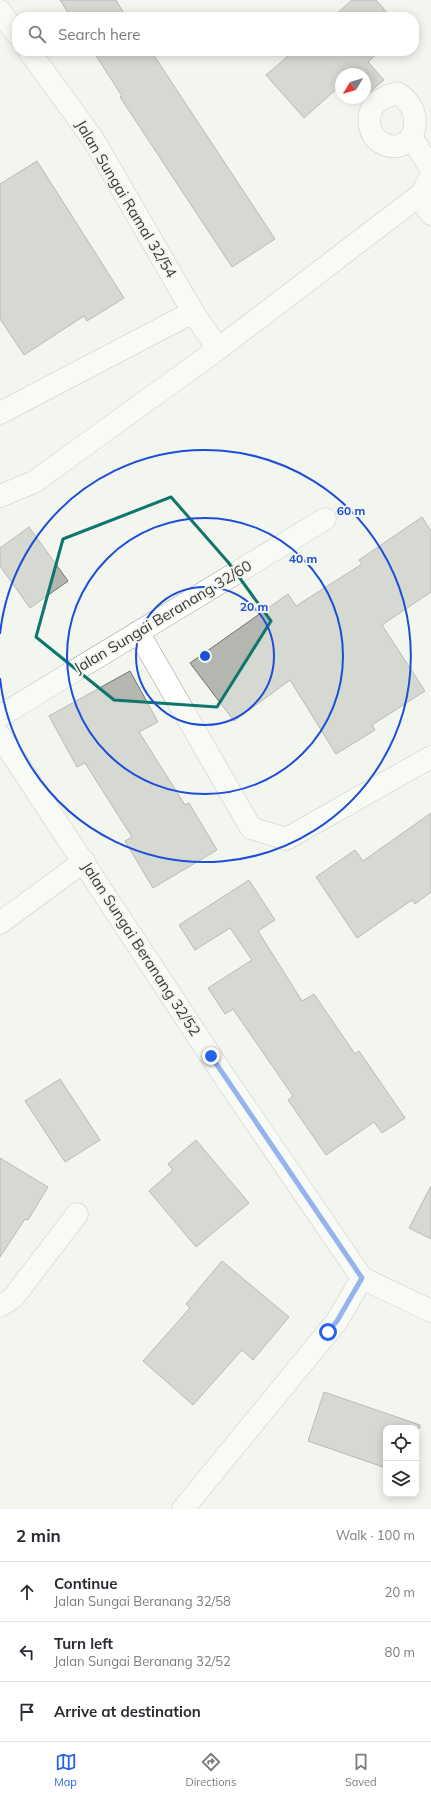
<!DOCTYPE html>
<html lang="en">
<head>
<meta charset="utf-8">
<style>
  :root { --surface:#fff; --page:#f7f7f7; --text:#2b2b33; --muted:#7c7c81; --line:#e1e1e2; --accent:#2563eb }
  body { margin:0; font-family:Mulish,sans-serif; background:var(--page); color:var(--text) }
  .controls { position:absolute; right:12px; bottom:12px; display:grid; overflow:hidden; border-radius:8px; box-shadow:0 2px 10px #0003 }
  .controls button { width:36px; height:36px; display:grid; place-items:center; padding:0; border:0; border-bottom:1px solid var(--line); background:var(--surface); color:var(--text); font:20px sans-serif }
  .compass { position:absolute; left:335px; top:68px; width:36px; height:36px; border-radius:50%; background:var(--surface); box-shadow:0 2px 10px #0003; rotate:232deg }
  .stop { position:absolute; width:12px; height:12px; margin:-9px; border:3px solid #2563eb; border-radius:50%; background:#fff }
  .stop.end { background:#2563eb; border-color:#fff; box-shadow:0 1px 4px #0008 }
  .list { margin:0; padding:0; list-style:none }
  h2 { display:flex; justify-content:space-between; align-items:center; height:52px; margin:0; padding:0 16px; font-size:17px }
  h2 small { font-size:13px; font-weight:400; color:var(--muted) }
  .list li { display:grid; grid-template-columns:26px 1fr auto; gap:12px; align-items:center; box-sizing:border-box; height:60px; padding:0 16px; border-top:1px solid var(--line) }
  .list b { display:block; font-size:15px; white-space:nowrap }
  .list p { margin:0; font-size:13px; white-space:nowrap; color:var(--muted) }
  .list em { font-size:13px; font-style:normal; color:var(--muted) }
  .icon { flex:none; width:22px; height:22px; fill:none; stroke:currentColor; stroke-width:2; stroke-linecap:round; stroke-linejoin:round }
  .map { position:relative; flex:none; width:431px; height:1509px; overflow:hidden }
  .search { position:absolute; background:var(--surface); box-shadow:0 2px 10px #0003; left:12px; right:12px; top:12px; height:44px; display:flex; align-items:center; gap:10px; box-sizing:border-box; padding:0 14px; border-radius:16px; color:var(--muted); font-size:15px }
  .sheet { height:232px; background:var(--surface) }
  nav { display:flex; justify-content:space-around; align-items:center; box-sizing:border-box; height:56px; border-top:1px solid var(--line); background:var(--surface); font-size:11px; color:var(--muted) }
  nav a { display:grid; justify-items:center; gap:2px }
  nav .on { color:var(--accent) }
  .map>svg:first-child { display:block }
</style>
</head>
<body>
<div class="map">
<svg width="431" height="1509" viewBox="0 0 431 1509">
  <rect width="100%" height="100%" fill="#f3f6ef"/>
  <path fill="#b4b7b0" stroke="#71746d" d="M 60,0 L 116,0 L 126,17 L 71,17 Z
    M 352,0 L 376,0 L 391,17 L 333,17 Z
    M 93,51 L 151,51 L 275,239 L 232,267 L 120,97 L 122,96 Z
    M 294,51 L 380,51 L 368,62 L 384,80 L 365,96 L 365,74 L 341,74 L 341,85 L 304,118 L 266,75 Z
    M 37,161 L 124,298 L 87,321 L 84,316 L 24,355 L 0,319 L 0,184 Z
    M 422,517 L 431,531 L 431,592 L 382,625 L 425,691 L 372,725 L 375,730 L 336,754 L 290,680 L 234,721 L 190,663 L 288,594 L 296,606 L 362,564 L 359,560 Z
    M 29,527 L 68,581 L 30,608 L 0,566 L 0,548 Z
    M 130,671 L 158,722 L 139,732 L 185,805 L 189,803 L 217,850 L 153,888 L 125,841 L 132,837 L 85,763 L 77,767 L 49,716 Z
    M 431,813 L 431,892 L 415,904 L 412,900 L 357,938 L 316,877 L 355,850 L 363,861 Z
    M 249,880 L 275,920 L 258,931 L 302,1001 L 314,994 L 355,1054 L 359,1051 L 405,1118 L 382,1133 L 374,1122 L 326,1155 L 288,1100 L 293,1096 L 233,1009 L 225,1014 L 208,988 L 252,960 L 230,928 L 195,950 L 179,925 Z
    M 60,1079 L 100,1140 L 65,1162 L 25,1101 Z
    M 196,1140 L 249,1203 L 196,1247 L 149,1191 L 173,1170 L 168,1164 Z
    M 0,1158 L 48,1187 L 28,1220 L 25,1219 L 0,1257 Z
    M 431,1186 L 431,1239 L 409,1228 Z
    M 222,1261 L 289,1317 L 253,1360 L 242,1350 L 193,1405 L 143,1361 L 190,1308 L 186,1304 Z
    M 324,1392 L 420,1425 L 420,1428 L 386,1428 L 386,1468 L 308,1441 Z"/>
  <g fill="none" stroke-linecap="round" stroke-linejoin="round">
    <defs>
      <path id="minor" d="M 0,11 L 17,34
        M 29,51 L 93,139 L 193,312 L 218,349
        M 397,93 C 431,113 412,161 380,142 C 369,135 366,118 373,107 C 378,99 388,96 397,93 Z
        M 413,139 L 431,170
        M 431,177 C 421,188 421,203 431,214
        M 0,413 L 193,312
        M 0,496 L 34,482 L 218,349 L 424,192
        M 138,632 L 251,828 L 286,839 L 431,757
        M 0,716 L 325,519
        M 0,736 L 228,1082 L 362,1278 L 431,1311
        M 0,923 L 84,861
        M 0,1306 L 13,1298 L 77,1214
        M 183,1509 L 337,1321 L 362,1278"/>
    </defs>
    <use href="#minor" stroke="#979993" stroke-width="23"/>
    <use href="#minor" stroke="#fff" stroke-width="22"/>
  </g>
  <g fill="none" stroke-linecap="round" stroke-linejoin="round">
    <path stroke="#2563eb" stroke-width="5" d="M 211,1056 L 362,1278 L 337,1321 L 328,1332"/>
  </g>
  <path d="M0 0H431V1509H0ZM 171,497 L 228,562 L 271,621 L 217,707 L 114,700 L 36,637 L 63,539 Z" fill="#f3f6ef" fill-opacity=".55" fill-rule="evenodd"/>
  <path fill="none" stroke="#0f766e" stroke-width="3" stroke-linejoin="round" d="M 171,497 L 228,562 L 271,621 L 217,707 L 114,700 L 36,637 L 63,539 Z"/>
  <g fill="none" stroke="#1d4ed8" stroke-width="2">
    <circle cx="205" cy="656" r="69"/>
    <circle cx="205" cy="656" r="138"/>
    <path d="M0 634A206 206 0 1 1 0 678"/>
  </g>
  <g text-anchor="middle" stroke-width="4" stroke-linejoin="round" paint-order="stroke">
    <g font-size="15" fill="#383937" stroke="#f3f6ef">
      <text transform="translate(126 199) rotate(59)" y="5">Jalan Sungai Ramal 32/54</text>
      <text transform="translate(163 617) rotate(-31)" y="5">Jalan Sungai Beranang 32/60</text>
      <text transform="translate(141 949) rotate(57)" y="5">Jalan Sungai Beranang 32/52</text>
    </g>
  </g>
  <circle cx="205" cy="656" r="6" fill="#1d4ed8" stroke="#f3f6ef" stroke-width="2"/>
  <g font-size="12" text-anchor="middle" font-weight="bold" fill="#1d4ed8" stroke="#f3f6ef" stroke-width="4" stroke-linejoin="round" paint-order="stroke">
    <text x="351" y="515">60 m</text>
    <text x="303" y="563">40 m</text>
    <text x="254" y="611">20 m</text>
  </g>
</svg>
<div class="controls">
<button><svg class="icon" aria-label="locate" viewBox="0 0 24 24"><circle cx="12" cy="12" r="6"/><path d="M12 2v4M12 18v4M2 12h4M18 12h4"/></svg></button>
<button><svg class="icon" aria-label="layers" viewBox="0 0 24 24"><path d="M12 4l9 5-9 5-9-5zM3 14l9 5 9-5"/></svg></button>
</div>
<svg class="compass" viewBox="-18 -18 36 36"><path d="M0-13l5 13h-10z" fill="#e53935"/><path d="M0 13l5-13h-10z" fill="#7c7c81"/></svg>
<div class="stop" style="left:328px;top:1332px"></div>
<div class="stop end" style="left:211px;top:1056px"></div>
<div class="search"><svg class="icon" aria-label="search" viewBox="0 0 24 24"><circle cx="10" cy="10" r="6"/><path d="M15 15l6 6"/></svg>Search here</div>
</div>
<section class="sheet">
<h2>2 min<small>Walk · 100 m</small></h2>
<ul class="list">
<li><svg class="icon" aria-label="ahead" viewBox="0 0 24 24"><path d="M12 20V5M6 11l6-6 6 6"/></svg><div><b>Continue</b><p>Jalan Sungai Beranang 32/58</p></div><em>20 m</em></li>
<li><svg class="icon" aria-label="left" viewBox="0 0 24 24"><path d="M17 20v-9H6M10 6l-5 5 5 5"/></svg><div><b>Turn left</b><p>Jalan Sungai Beranang 32/52</p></div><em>80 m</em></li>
<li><svg class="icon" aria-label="arrive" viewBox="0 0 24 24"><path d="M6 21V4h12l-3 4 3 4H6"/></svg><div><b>Arrive at destination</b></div></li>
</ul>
</section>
<nav>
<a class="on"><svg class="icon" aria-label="map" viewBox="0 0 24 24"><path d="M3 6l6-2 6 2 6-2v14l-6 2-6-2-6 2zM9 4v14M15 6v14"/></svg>Map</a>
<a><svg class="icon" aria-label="directions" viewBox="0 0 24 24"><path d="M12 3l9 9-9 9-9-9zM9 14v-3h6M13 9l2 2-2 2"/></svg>Directions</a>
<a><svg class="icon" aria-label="saved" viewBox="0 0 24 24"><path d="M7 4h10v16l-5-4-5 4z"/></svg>Saved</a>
</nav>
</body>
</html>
